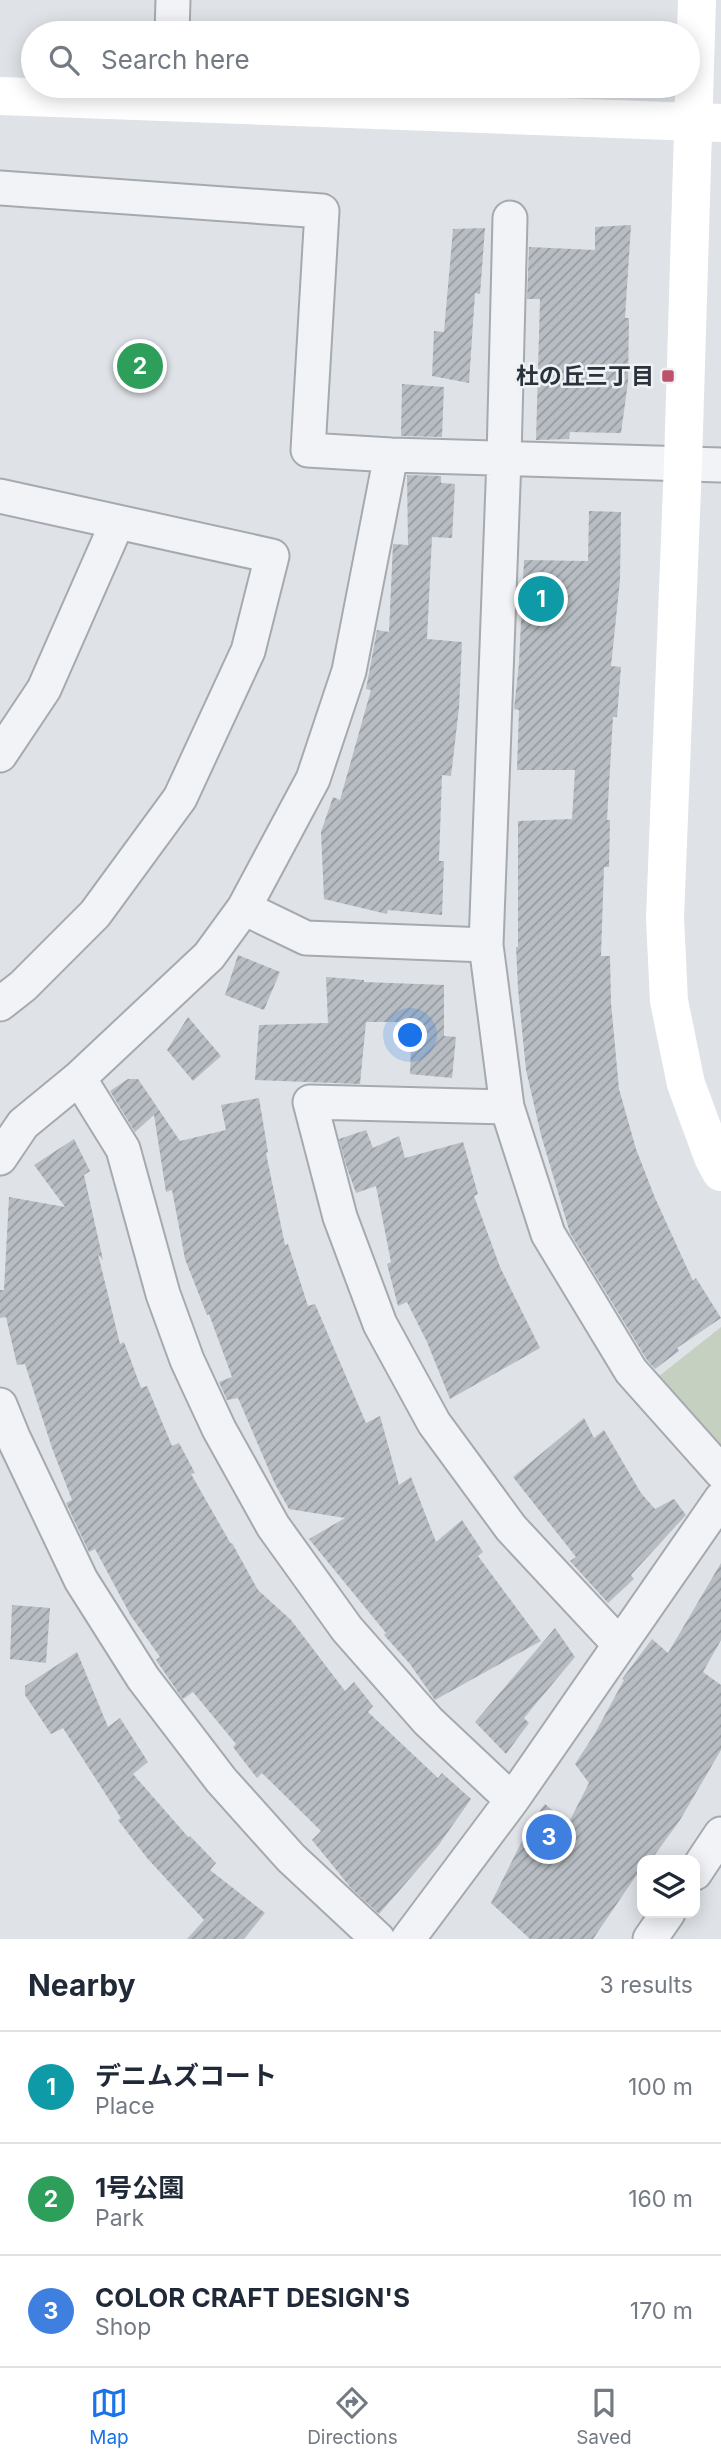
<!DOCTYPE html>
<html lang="en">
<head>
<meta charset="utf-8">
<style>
  :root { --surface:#fff; --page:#f6f6f7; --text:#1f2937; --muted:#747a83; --line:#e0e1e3; --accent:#1a73e8 }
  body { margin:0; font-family:Inter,"Noto Sans JP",sans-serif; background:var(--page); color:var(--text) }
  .controls { position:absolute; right:21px; bottom:21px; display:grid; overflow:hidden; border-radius:14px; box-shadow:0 4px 18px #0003 }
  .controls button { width:63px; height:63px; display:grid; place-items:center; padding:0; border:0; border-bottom:2px solid var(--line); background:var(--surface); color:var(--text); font:35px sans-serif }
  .you { position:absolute; left:411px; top:1036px; width:24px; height:24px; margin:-18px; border:5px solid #fff; border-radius:50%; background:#1a73e8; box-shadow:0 0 0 10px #1a73e833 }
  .badge { display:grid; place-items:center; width:46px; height:46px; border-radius:50%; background:var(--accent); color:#fff; font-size:23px; font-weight:700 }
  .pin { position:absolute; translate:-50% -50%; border:4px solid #fff; box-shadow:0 2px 7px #0006 }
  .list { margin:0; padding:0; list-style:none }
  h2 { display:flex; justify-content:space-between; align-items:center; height:91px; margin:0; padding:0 28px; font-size:30px }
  h2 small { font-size:23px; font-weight:400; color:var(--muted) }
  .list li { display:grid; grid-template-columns:46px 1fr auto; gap:21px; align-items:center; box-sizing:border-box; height:112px; padding:0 28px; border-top:2px solid var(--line) }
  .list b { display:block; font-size:26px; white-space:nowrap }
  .list p { margin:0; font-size:23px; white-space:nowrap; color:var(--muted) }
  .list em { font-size:23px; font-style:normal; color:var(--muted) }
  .icon { flex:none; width:38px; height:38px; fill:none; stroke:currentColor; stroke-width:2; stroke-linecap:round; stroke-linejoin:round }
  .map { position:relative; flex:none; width:721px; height:1939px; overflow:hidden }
  .search { position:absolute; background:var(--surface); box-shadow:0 4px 18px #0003; left:21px; right:21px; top:21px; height:77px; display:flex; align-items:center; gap:18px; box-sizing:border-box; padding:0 24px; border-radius:38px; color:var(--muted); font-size:26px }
  .sheet { height:427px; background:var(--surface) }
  nav { display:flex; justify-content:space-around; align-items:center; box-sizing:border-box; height:98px; border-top:2px solid var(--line); background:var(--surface); font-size:19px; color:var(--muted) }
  nav a { display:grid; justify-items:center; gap:4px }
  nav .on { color:var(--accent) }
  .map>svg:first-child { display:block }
</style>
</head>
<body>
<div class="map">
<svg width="721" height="1939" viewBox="0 0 721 1939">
  <defs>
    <pattern id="building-hatch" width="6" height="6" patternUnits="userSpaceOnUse" patternTransform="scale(1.75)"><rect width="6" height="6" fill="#b7bdc3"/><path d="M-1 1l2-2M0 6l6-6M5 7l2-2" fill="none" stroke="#959aa0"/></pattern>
  </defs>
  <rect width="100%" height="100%" fill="#dfe3e7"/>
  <path fill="#c6d0c1" d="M 721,1327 L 721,1454 L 658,1377 Z"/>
  <path fill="url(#building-hatch)" d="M 631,225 L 625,318 L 629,318 L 628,382 L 621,433 L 570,432 L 569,439 L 536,440 L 540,299 L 527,299 L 529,247 L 595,250 L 595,227 Z
    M 485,228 L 480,294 L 475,293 L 469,383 L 432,376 L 434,331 L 444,332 L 453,229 Z
    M 402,384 L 444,387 L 442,437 L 401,436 Z
    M 407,475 L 441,476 L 441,483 L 455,484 L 452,538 L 432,537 L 427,639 L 462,642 L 459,708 L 451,776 L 442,775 L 439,861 L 444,861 L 442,915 L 388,910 L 387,914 L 324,899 L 321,832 L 333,797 L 340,800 L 371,690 L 366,689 L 377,630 L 389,632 L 393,544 L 408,545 Z
    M 589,511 L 621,512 L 620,580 L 611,666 L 621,667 L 617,717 L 613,717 L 607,820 L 610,820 L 609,867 L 604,867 L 601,956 L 610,956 L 611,1003 L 619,1089 L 636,1149 L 655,1198 L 693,1281 L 696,1278 L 721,1318 L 677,1348 L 679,1351 L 655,1369 L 647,1360 L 570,1233 L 541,1135 L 526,1070 L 518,989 L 516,947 L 518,947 L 518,821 L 572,819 L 575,770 L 517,770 L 519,710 L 514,709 L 519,663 L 524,560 L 588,561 Z
    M 238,955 L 280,972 L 264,1010 L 225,995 Z
    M 326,977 L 364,980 L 364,982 L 444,985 L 444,1036 L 456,1037 L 452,1078 L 410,1074 L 412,1022 L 366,1022 L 360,1084 L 255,1080 L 259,1025 L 328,1023 Z
    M 188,1017 L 221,1056 L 193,1081 L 167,1050 Z
    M 128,1079 L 138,1079 L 180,1141 L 226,1130 L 221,1105 L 259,1098 L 268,1152 L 266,1153 L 285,1245 L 288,1244 L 308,1306 L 315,1304 L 366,1423 L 380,1416 L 399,1485 L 411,1477 L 436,1542 L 462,1520 L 483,1552 L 478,1556 L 541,1641 L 435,1700 L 410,1664 L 384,1635 L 386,1633 L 309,1539 L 345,1518 L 289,1509 L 275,1484 L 238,1398 L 227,1400 L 219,1382 L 232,1377 L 209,1314 L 207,1315 L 185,1259 L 172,1190 L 166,1192 L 154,1115 L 135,1132 L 110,1091 Z
    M 366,1130 L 373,1148 L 399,1136 L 405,1158 L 463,1142 L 478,1194 L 474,1196 L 500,1267 L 540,1348 L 450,1399 L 427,1342 L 407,1302 L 398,1306 L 387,1264 L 391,1262 L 376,1186 L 356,1193 L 347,1168 L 339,1139 Z
    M 74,1139 L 90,1171 L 84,1175 L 103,1260 L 98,1254 L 120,1344 L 124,1342 L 141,1388 L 147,1386 L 172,1446 L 179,1443 L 195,1473 L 191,1474 L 231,1544 L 232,1543 L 258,1590 L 291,1620 L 345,1691 L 354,1682 L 373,1706 L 368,1712 L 438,1778 L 442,1773 L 471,1799 L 438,1846 L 379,1914 L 351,1888 L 312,1840 L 321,1831 L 262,1773 L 257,1778 L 233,1747 L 236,1744 L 193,1692 L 183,1699 L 178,1692 L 156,1660 L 160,1657 L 131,1616 L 95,1549 L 89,1552 L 66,1503 L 72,1500 L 52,1448 L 25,1364 L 17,1365 L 6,1317 L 0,1318 L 0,1290 L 4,1290 L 9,1197 L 65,1207 L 34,1165 Z
    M 584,1418 L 594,1438 L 604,1430 L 641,1493 L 655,1509 L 674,1499 L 686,1515 L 631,1575 L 634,1579 L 608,1603 L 570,1561 L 576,1557 L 513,1477 Z
    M 721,1563 L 721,1640 L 703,1672 L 721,1685 L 721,1750 L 680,1820 L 651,1860 L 642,1860 L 642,1867 L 593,1939 L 530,1939 L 491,1903 L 526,1833 L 525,1831 L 545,1804 L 568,1824 L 589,1783 L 575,1764 L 594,1735 L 624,1680 L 622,1679 L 652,1639 L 668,1653 Z
    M 12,1605 L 50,1608 L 46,1663 L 10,1659 Z
    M 555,1628 L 575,1657 L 524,1718 L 529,1723 L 506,1754 L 475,1722 Z
    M 77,1652 L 108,1727 L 120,1718 L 148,1762 L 133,1774 L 189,1838 L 190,1836 L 216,1863 L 210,1870 L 265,1913 L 244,1939 L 187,1939 L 204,1920 L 147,1858 L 118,1820 L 121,1818 L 63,1728 L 51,1734 L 25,1695 L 25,1686 Z"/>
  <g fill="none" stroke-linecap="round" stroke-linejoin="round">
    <defs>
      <path id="street" d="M 172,33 L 173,0
        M 0,188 L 322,211 L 308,450 L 391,455 L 721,465
        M 0,496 L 272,556 L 248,651 L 180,798 L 95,914 L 23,986 L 0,1004
        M 0,755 L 44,689 L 117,523
        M 244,908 L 306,938 L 486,945 L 504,458 L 510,218
        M 486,945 L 507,1107 L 548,1234 L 631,1371 L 721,1472
        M 79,1078 L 123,1149 L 163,1294 L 187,1360 L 219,1429 L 273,1526 L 347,1629 L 428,1721 L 512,1800
        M 507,1107 L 310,1102 L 340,1217 L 380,1324 L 434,1423 L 511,1528 L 619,1644
        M 0,1158 L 23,1124 L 79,1078 L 209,956 L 244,908 L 313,779 L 349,671 L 391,455
        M 0,1405 L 13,1437 L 81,1580 L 143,1678 L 221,1780 L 291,1858 L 378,1939
        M 695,1873 L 721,1834
        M 408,1939 L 512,1800 L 721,1499
        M 650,1939 L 668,1913"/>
    </defs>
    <use href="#street" stroke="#a5aab0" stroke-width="37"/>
    <use href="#street" stroke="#f2f3f6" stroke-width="33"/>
    <path stroke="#fff" stroke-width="38" d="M 697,0 L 683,463 L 665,918 L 669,1001 L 686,1084 L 713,1157 L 721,1172
      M 0,96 L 721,123"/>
  </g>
  <rect fill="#be526d" stroke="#eff2f5" stroke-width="2.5" x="661" y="369" width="14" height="14" rx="3.5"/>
  <g text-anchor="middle" stroke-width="5" stroke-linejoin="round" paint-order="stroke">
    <g font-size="23" font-weight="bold" fill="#2a323c" stroke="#eff2f5" text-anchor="end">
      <text x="654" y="384">杜の丘三丁目</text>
    </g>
  </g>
</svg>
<div class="controls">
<button><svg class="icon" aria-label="layers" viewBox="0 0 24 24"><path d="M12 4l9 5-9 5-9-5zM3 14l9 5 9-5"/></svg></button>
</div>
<div class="you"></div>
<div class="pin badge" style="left:541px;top:599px;background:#0f9aa8">1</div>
<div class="pin badge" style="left:140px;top:366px;background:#2e9e5b">2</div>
<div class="pin badge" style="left:549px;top:1837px;background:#3f7fe0">3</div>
<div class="search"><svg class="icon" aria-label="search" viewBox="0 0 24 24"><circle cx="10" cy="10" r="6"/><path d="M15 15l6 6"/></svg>Search here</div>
</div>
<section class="sheet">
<h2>Nearby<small>3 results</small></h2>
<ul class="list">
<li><span class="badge" style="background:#0f9aa8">1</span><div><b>デニムズコート</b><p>Place</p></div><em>100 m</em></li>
<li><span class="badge" style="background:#2e9e5b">2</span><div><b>1号公園</b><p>Park</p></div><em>160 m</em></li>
<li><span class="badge" style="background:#3f7fe0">3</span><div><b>COLOR CRAFT DESIGN'S</b><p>Shop</p></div><em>170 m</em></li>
</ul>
</section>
<nav>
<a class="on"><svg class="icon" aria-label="map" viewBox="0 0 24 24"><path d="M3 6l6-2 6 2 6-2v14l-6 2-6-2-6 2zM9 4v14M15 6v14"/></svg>Map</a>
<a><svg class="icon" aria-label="directions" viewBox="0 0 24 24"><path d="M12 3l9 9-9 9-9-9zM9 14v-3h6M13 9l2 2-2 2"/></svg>Directions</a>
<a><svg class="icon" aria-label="saved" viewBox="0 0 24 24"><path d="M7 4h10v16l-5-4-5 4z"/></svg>Saved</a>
</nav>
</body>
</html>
